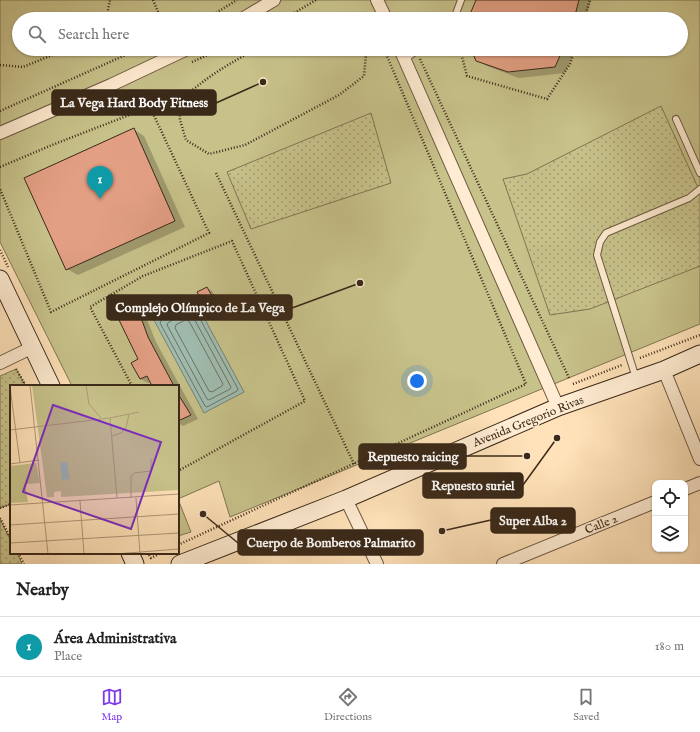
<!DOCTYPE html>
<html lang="en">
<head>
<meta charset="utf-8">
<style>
  :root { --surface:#fff; --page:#f6f6f6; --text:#222; --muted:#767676; --line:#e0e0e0; --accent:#7c3aed }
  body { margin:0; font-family:"IM FELL English",serif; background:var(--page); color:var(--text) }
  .controls { position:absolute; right:12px; bottom:12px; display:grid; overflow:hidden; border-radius:8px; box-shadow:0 1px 3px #0004 }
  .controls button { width:36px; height:36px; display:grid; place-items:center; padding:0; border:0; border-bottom:1px solid var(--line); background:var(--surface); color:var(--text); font:20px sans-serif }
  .you { position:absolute; left:417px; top:381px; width:14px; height:14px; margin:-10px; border:3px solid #fff; border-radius:50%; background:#1a73e8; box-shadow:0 0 0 6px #1a73e833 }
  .badge { display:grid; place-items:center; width:26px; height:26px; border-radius:50%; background:var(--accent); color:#fff; font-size:13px; font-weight:700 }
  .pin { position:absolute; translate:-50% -33px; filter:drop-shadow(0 1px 2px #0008) }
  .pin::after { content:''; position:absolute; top:21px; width:14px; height:12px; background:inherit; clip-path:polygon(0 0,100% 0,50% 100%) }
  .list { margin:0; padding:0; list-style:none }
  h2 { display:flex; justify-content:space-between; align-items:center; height:52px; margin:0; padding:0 16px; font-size:17px }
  h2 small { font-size:13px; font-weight:400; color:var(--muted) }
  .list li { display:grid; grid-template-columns:26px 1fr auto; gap:12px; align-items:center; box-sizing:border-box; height:60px; padding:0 16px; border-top:1px solid var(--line) }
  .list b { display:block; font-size:15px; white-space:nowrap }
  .list p { margin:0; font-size:13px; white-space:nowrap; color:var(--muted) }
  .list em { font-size:13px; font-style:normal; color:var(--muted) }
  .icon { flex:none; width:22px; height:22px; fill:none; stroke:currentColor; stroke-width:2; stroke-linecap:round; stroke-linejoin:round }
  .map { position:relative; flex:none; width:700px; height:564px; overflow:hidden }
  .search { position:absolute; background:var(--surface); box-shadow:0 1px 3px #0004; left:12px; right:12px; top:12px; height:44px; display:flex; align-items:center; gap:10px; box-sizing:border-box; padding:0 14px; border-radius:22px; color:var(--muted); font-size:15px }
  .sheet { height:112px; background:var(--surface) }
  nav { display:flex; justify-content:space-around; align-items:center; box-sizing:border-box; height:56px; border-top:1px solid var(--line); background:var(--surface); font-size:11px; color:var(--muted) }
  nav a { display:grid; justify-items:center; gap:2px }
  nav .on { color:var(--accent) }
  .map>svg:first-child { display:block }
</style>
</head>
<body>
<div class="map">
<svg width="700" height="564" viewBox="0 0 700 564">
  <defs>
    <pattern id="park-dots" width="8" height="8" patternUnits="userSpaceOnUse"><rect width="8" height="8" fill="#c7c18a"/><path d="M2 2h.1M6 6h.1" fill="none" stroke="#a39d70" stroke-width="1.8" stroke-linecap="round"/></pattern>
  </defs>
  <rect width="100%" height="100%" fill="#ffe2b9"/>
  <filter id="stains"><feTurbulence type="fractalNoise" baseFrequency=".005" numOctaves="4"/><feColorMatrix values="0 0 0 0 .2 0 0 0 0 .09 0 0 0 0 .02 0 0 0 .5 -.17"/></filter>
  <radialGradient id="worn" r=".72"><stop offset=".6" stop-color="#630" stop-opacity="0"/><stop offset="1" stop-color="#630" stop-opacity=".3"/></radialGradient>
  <path fill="#c7c18a" stroke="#807552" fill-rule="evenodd" d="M 0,0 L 700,0 L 700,324 L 230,517 L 219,481 L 178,499 L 178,386 L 72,386 L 0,242 ZM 19,19 L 681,19 L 681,49 L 19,49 Z
    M 178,499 L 191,532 L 178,536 Z"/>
  <path fill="url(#park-dots)" stroke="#807552" d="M 661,106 L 700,192 L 700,266 L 590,309 L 550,315 L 503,179 L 527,174 Z
    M 371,113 L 391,183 L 251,229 L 227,172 Z
    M 16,369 L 26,386 L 11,386 L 11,504 L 0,508 L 0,376 Z
    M 0,519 L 11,541 L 11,553 L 17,553 L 22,564 L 0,564 Z"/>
  <path fill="#a0bdb1" stroke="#778274" d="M 194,299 L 244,392 L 204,413 L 154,320 Z"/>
  <path fill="#0003" d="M 477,0 L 591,0 L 586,19 L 469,19 Z
    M 472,49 L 576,49 L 565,73 L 519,78 L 487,66 L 476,60 Z
    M 133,129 L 144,136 L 185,227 L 78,275 L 67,269 Z
    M 207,288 L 212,291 L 222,308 L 213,313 L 207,310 Z
    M 139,313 L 146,317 L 156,342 L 198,419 L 183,426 L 178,423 L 178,386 L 154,386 L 151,382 L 148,383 L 140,379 Z"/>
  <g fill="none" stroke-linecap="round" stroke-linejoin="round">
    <path stroke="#6d7365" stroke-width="1" d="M 190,305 L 193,306 L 238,389 L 237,391 L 207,407 L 205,406 L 160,323 L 161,321 Z
      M 188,312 L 191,313 L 231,387 L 230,389 L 209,400 L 207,399 L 167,325 L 168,323 Z
      M 186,320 L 189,321 L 223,384 L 222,386 L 212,392 L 209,391 L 175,328 L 176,325 Z"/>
  </g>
  <path fill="#e39f84" stroke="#3a2919" d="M 476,0 L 579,0 L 574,19 L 468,19 Z
    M 471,49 L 563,49 L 555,67 L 508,72 L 476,61 Z
    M 134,128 L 175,221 L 66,270 L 24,178 Z
    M 207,287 L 217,305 L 207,311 L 197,292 Z
    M 139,312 L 148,337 L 174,386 L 152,386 L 147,376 L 140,379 L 131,363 L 138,359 L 119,320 Z
    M 178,394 L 191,415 L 178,421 Z"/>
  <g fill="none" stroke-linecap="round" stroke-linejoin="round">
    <defs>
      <path id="lane" d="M 454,19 L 461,0
        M 405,59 L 419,49
        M 676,119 L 700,173
        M 636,378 L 597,255 L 600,242 L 606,233 L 689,198 L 700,189"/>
      <path id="street" d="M 377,0 L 386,19
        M 242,19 L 274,0
        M 400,49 L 558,407
        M 0,133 L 111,85 L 187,49
        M 0,363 L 33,347
        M 664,370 L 700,459
        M 685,489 L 700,483
        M 346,499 L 377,564
        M 503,564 L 655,502"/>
      <path id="secondary" d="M 0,279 L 51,386
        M 130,553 L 135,564
        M 180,564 L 346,499 L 558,407 L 664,370 L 700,354"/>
    </defs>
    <use href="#lane" stroke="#6b5741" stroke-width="8"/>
    <use href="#street" stroke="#6b5741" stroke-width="14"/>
    <use href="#secondary" stroke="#3a2919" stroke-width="19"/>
    <path stroke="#3a2919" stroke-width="2.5" stroke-dasharray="1 2" stroke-linecap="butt" d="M 153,0 L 161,19
      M 106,19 L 110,0
      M 206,19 L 237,0
      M 284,19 L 316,0
      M 584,19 L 590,0
      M 257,49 C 229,63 202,80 179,102 L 180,120 L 186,140 L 209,154 L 245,145 L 339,95 L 364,76 L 366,54 L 363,49
      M 460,49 L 467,76 L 547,99 L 570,64 L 575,49
      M 420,59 L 569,378
      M 192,62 L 221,49
      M 0,65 L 23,67 L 67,49
      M 0,111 L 139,49
      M 0,167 L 52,145 L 150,107 L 209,233 L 51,312 L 0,189
      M 216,173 L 354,464
      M 0,250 L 8,267
      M 640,358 L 700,335
      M 16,369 L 26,386
      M 573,384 L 622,365
      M 132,386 L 90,307 L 143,276 L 232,241 L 305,401 L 178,471
      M 0,508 L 11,504
      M 0,518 L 11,539
      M 178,545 L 526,384 L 384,49
      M 18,553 L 24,564
      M 149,555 L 151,558 L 161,553"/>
    <use href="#lane" stroke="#ffecd2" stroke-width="6"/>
    <use href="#street" stroke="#ffecd2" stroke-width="12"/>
    <use href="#secondary" stroke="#ffecd2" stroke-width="17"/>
  </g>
  <g text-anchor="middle" stroke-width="3" stroke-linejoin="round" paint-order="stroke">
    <g font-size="12" fill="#3a2919" stroke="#ffecd2">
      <text transform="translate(528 421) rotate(-22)" y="4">Avenida Gregorio Rivas</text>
      <text transform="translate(601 524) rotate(-22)" y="4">Calle 2</text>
    </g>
  </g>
  <g transform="translate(10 385)">
    <rect width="169" height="169" fill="#ffe2b9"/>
    <path d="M 22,0 L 169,0 L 169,105 L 51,112 L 51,106 L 44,107 L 44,112 L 37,112 Z" fill="#c7c18a"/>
    <path d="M 137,0 L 163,0 L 163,29 L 138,26 Z" fill="#c7c18a"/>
    <path d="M 94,57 L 93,69 L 69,69 L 69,59 ZM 139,72 L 142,98 L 111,98 L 111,74 ZM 26,78 L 30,98 L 15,99 L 18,117 L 0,118 L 0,81 Z" fill="#c7c18a"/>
    <path d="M 57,77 L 60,94 L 52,95 L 50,78 Z" fill="#a0bdb1"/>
    <path fill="none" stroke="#b09879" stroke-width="1" d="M 20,0 L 38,169M 76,0 L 79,19 L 91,33M 0,2 L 10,78M 100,33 L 129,27M 0,45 L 100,33 L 107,113M 102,51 L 111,48 L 116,43 L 119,29M 0,79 L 29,75M 121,113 L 121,91 L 124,88 L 141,86 L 141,74M 126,113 L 130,169M 70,116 L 74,169M 0,120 L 169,109M 0,140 L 169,129M 0,158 L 169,148M 105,169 L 169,164"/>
    <path fill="#7b2cbf" fill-opacity="0.15" stroke="#7b2cbf" stroke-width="2" d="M 43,20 L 151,57 L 121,144 L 13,107 Z"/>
    <rect width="169" height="169" fill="none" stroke="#3a2919" stroke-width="2"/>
  </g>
  <path fill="none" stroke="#3a2919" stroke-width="1.5" d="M263 82L216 103M360 283L292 308M527 456L466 456M557 438L523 485M442 531L491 520M203 514L238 543"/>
  <g fill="#3a2919" stroke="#ffecd2" stroke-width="1.5">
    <circle cx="263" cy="82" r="4"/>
    <circle cx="360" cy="283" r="4"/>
    <circle cx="527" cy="456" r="4"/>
    <circle cx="557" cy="438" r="4"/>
    <circle cx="442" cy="531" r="4"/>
    <circle cx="203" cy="514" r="4"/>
  </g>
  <g fill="#3a2919" stroke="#3a2919" stroke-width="1.5">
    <rect x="52" y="90" width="164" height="25" rx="4"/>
    <rect x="107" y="295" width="185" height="25" rx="4"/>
    <rect x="359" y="444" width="107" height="25" rx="4"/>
    <rect x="423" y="473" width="100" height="25" rx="4"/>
    <rect x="491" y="508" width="84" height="25" rx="4"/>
    <rect x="238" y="530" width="185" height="25" rx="4"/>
  </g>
  <g font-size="13" text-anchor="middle" font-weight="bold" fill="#fff">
    <text x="134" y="107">La Vega Hard Body Fitness</text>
    <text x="200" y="312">Complejo Olímpico de La Vega</text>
    <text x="413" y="461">Repuesto raicing</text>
    <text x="473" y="490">Repuesto suriel</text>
    <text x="533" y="525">Super Alba 2</text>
    <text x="331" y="547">Cuerpo de Bomberos Palmarito</text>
  </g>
  <rect width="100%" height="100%" filter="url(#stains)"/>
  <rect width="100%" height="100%" fill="url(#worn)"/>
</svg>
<div class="controls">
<button><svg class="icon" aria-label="locate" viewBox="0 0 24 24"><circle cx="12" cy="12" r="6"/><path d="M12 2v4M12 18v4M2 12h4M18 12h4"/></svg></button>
<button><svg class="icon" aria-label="layers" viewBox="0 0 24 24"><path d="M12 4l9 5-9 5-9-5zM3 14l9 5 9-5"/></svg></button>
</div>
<div class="you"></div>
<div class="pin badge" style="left:100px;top:199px;background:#0f9aa8">1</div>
<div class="search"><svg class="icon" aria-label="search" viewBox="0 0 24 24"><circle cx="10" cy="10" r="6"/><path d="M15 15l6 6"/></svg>Search here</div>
</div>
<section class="sheet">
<h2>Nearby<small></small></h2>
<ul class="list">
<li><span class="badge" style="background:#0f9aa8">1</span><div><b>Área Administrativa</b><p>Place</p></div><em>180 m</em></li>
</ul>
</section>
<nav>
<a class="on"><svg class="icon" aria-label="map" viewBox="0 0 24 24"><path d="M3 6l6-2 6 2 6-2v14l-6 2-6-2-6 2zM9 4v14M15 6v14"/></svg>Map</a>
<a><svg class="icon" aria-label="directions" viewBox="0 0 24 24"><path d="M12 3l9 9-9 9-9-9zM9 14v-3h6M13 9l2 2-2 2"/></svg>Directions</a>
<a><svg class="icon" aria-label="saved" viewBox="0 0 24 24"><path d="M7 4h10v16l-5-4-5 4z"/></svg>Saved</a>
</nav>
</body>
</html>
